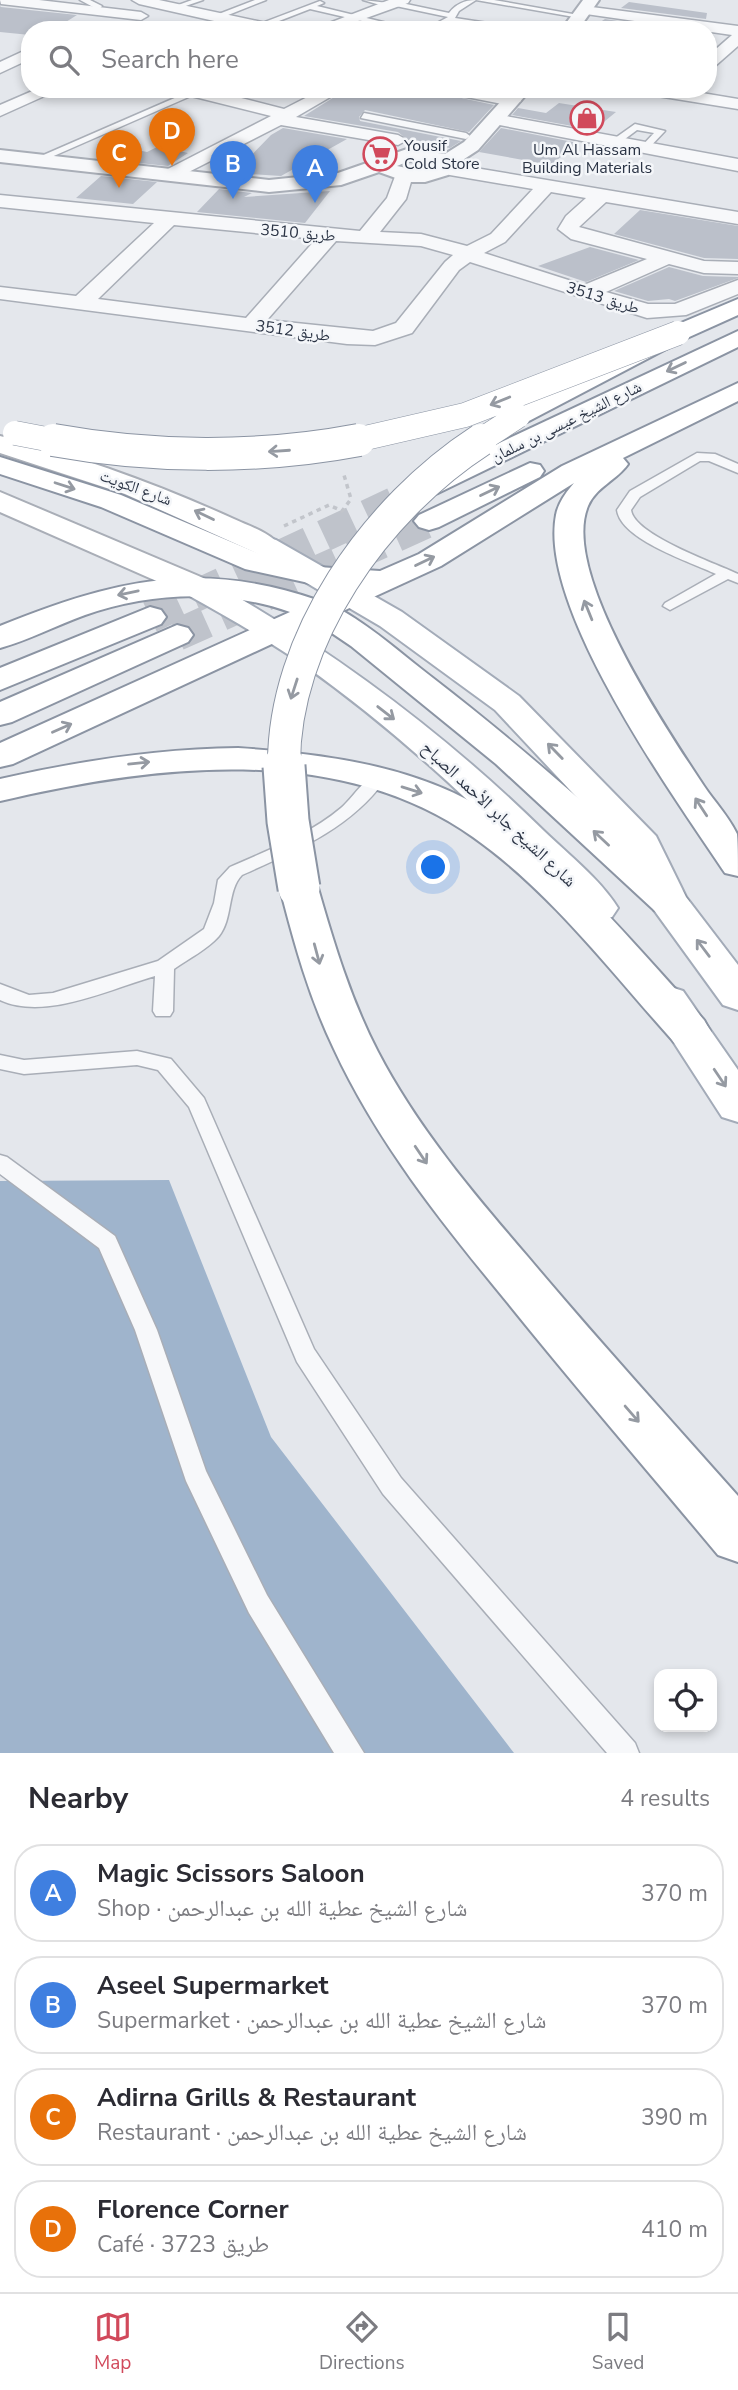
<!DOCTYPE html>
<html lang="en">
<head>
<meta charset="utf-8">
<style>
  :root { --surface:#fff; --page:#f2f2f3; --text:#2b2b33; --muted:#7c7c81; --line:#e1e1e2; --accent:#d1495b }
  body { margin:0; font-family:"Nunito Sans","Noto Naskh Arabic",sans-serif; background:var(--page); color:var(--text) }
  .controls { position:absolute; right:21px; bottom:21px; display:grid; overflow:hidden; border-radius:14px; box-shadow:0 4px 10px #0003 }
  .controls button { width:63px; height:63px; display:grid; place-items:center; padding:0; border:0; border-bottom:2px solid var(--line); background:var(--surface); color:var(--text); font:35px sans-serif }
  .you { position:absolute; left:434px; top:868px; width:24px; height:24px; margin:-18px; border:5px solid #fff; border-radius:50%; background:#1a73e8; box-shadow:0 0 0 10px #1a73e833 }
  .badge { display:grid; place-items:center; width:46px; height:46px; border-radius:50%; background:var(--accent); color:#fff; font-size:23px; font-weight:700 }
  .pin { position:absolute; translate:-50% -58px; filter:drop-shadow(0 2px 4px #0008) }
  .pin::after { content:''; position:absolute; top:37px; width:24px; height:21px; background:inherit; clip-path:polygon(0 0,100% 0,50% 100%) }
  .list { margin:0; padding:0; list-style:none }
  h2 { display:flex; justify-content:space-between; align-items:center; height:91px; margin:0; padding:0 28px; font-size:30px }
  h2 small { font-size:23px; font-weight:400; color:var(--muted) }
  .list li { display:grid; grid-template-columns:46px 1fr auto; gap:21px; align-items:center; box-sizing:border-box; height:98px; margin:0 14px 14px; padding:0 14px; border:2px solid var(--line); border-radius:28px }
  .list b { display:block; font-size:26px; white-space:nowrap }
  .list p { margin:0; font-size:23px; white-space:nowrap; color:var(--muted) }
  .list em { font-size:23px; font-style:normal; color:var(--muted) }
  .icon { flex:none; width:38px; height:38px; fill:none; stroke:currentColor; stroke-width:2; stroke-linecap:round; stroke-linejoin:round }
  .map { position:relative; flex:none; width:738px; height:1753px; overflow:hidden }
  .search { position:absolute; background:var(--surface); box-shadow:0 4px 10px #0003; left:21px; right:21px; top:21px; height:77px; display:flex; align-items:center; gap:18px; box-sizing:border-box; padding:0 24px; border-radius:28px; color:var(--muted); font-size:26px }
  .sheet { height:539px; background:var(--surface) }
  nav { display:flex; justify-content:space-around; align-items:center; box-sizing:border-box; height:98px; border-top:2px solid var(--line); background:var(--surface); font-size:19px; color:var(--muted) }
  nav a { display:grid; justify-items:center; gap:4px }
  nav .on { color:var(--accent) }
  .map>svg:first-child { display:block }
</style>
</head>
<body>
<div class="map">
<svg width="738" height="1753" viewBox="0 0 738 1753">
  <rect width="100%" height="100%" fill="#e4e7ec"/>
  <path fill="#9fb4cc" d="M 169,1180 L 271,1437 L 514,1753 L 0,1753 L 0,1181 Z"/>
  <path fill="#bbc0ca" d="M 629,2 L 707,13 L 706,19 L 621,8 Z
    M 0,6 L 1,7 L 77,15 L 53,30 L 30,30 L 30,35 L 0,32 Z
    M 605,19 L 677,30 L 639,30 L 597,24 Z
    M 347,89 L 420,89 L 494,105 L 469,132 L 365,110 L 359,117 L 360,121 L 461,141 L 450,148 L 409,141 L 398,132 L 304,116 Z
    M 559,103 L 616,112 L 594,130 L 512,115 L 518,108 L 546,113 Z
    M 283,128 L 347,139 L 281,176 L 234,173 L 271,135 Z
    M 501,128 L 578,143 L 551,165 L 479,152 Z
    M 159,146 L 188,153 L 168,166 L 119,161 L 133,149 L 147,152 Z
    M 101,176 L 157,182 L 133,204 L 76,198 Z
    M 219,189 L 252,193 L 244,197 L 330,191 L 305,223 L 197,212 Z
    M 640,210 L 738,226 L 738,259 L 704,258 L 614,234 Z
    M 590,247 L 639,260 L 586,282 L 538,266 Z
    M 669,267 L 703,276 L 738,277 L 738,278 L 675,301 L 669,299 L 648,301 L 614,291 Z"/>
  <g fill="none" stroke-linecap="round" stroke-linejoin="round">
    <path stroke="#bfc3cb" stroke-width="32" stroke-dasharray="32 16" stroke-linecap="butt" d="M 150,617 L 394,503
      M 177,635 L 429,521"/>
    <defs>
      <path id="service" d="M 80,0 L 90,0 L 102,6 L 98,11 L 92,11 L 93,7 Z
        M 192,0 L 203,0 L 174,10 L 170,8 Z
        M 255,0 L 266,0 L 218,19 L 211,17 Z
        M 363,0 L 388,3 L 392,1 L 449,13 C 456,4 464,0 476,0 L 459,11 L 455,18 L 501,25 L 497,27 L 453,22 L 435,30 L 424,30 L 448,17 L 391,5 L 387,7 Z
        M 476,0 L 494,0 L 584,16 L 580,18 Z
        M 320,1 L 324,3 L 317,6 L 416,30 L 401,30 L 310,9 L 261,28 L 254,26 Z
        M 193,90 L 200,92 L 40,162 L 32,160 Z
        M 364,113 L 466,133 L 470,136 L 466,139 L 361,118 Z
        M 635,124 L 665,131 L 646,151 L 639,149 L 654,133 L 637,130 L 617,145 L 611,145 L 611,141 Z
        M 697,453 L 715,454 L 738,464 L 738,473 L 709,461 L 700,461 L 640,497 L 631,510 C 634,535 715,563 738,574 L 738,583 L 728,579 L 670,610 L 663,606 L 665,603 L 716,574 C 691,562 621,540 617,510 L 630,491 Z
        M 377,775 L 385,780 C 350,829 295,851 242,875 C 227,890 233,919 219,936 C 208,949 188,959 174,969 L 173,1011 L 170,1016 L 156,1016 L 153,1011 L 155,976 C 110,989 45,1021 0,1000 L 0,984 L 29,995 L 53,993 L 158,961 L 204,929 L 214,903 L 218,880 L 230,867 C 268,850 309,835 341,808 C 352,799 364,778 377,775 Z
        M 137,1051 L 171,1059 L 204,1098 L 314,1349 L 401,1478 L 635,1743 L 639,1753 L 607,1753 L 383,1494 L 297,1362 L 189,1107 L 158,1070 L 137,1065 L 24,1074 L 0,1069 L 0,1055 L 24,1060 Z
        M 0,1155 L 7,1157 L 115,1236 L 157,1330 L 206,1471 L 267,1595 L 364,1753 L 334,1753 L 249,1613 L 186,1481 L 135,1330 L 99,1248 L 0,1174 Z"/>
      <path id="minor" d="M 0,0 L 39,0 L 141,12 L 148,16 L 141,20 L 1,4 Z
        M 132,0 L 159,0 L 276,25 L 283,30 L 254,30 L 139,4 Z
        M 389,0 L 410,0 L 408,3 L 333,30 L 311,30 Z
        M 584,6 L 738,26 L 738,46 L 714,67 L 708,69 L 708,56 L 732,35 L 579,13 L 577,10 L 579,7 Z
        M 30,48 L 30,59 L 0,73 L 0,62 Z
        M 37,89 L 60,89 L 0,116 L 0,105 Z
        M 177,89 L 206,89 L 284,109 L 323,89 L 344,89 L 296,117 L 398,135 L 407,140 L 398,145 L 281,125 L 171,181 L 162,175 L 164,171 L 271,116 L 179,93 Z
        M 443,89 L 478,89 L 519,97 L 521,101 L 513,106 L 451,94 Z
        M 637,89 L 678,89 L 738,99 L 738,109 L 645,94 Z
        M 495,114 L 738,159 L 738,171 L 489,123 L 486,119 Z
        M 445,163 L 738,212 L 738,224 L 606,202 L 579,227 L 704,261 L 738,262 L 738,274 L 704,273 L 669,264 L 606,292 L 648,304 L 675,304 L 738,280 L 738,294 L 686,315 L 647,318 L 470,262 L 459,270 L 412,333 L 375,345 L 347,344 L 0,299 L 0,287 L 76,296 L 154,223 L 0,207 L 0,195 L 360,231 L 387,198 L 397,171 L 404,169 L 413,175 L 406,199 L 380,232 L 421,234 L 467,246 L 491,234 L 533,189 L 438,173 L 436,169 ZM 551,192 L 586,198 L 566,216 L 558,229 L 571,239 L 647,259 L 584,285 L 484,253 L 505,242 ZM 174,225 L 316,239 L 246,318 L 98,299 ZM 336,241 L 421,246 L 453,255 L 445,262 L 396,323 L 373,331 L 267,320 Z"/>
      <path id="tertiary" d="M 583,0 L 599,0 L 578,30 L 561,30 Z
        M 512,89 L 531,89 L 478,150 L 455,165 L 448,175 L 425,182 L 407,182 L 379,172 L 341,185 L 269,192 L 0,162 L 0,150 L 269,180 L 338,173 L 407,149 L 445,154 L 464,142 ZM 409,161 L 431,163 L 434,166 L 416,170 L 397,166 Z"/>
      <path id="secondary" d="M 0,436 C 80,456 159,485 234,519 C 249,526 271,533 280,546 L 276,552 L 265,555 L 254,552 L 125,494 L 0,453 Z
        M 0,492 L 208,580 L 213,587 L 208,594 L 197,596 L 186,594 L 0,512 Z"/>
      <path id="primary" d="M 265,537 L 276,540 L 402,612 L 519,696 L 656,836 L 686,897 L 738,965 L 738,1010 L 723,1005 L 654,910 L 626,850 L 495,710 L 380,626 L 254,552 L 250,546 L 254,540 Z
        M 197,578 L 208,580 C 333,650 442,731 544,831 C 569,855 600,879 618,908 L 612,917 L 598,921 L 584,917 C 498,826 407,738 304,665 C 266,639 226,616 186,594 L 181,587 L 186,580 Z
        M 668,986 L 683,991 L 738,1070 L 738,1122 L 722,1117 L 647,1001 L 653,991 Z"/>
      <path id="motorway" d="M 738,299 L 738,315 L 687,338 L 527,422 L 518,424 L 509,422 L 505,416 L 509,410 L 669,328 Z
        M 738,331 L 738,347 L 438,493 L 428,496 L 418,493 L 414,487 L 418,481 Z
        M 738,383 L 738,401 L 623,458 L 628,464 C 617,480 596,487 588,506 C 560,572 667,730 704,786 C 714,801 729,817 737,834 C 738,845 738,864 738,876 L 725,873 C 673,795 538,608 556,515 C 558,503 567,491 574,483 L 441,566 L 343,611 C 376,630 404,656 433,678 C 520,745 602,818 682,892 L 688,901 L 682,910 L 668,914 L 654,910 L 496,764 L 351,646 L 317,623 L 13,764 L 0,767 L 0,743 L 290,612 C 225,589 150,592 85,615 C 57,625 29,640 0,648 L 0,626 C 112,581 198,559 317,600 L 345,587 L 318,585 L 245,569 L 101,507 L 0,474 L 0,457 L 121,495 L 264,556 L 318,567 L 380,571 L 419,554 L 562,466 Z
        M 530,463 L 540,465 L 544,471 L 540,477 L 439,527 L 429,530 L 419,527 L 414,521 L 419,515 Z
        M 150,607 L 161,610 L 166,617 L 161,624 L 0,690 L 0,668 Z
        M 177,625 L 188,628 L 193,635 L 188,642 L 12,722 L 0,725 L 0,702 Z
        M 238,748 C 313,753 397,763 466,799 C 559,848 633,945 704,1020 L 710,1031 L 704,1042 L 689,1046 L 674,1042 C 611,972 551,892 473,837 C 337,741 152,765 0,801 L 0,779 C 79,761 156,749 238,748 Z
        M 299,875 L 313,879 L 318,888 C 334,944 351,1000 378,1052 C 417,1127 473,1193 528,1257 C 596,1338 667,1416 738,1496 L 738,1562 L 718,1555 C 648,1471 576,1388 507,1302 C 442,1223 377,1142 334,1049 C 309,997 294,943 280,888 L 285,879 Z"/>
    </defs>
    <use href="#service" stroke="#a9aeb7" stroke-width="3"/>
    <use href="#minor" stroke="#a9aeb7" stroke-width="3"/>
    <use href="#tertiary" stroke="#a9aeb7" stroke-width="4"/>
    <use href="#secondary" stroke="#a9aeb7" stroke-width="4"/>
    <use href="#primary" stroke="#a3abb8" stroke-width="4"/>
    <use href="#motorway" stroke="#8b94a3" stroke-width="4"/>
    <path stroke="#c2c5cb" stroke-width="3.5" stroke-dasharray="4.5 4.5" stroke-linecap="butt" d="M 284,526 L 329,505 L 342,511 L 351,499 L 344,475"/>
    <use href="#service" fill="#f7f8fa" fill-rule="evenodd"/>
    <use href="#minor" fill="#f7f8fa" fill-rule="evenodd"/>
    <use href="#tertiary" fill="#f7f8fa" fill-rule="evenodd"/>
    <use href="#secondary" fill="#fff" fill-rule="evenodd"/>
    <use href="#primary" fill="#fff" fill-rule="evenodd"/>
    <use href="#motorway" fill="#fff" fill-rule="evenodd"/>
    <defs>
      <path id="motorway-bridge-far2" d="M 15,433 L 62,442
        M 348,442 L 465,415 L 678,333
        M 478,442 L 518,416"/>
      <path id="motorway-bridge-far1" d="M 53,440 C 152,458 259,459 359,440
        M 284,768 C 282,639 376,508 481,440"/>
      <path id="motorway-bridge" d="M 284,766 L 288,821 L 299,888"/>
    </defs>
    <use href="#motorway-bridge-far2" stroke="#8b94a3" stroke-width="25" stroke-linecap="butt"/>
    <use href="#motorway-bridge-far1" stroke="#8b94a3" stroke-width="34" stroke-linecap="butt"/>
    <use href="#motorway-bridge" stroke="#8b94a3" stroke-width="45" stroke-linecap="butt"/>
    <use href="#motorway-bridge-far2" stroke="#fff" stroke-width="24"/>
    <use href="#motorway-bridge-far1" stroke="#fff" stroke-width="32"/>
    <use href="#motorway-bridge" stroke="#fff" stroke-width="41"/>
  </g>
  <defs><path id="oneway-shaft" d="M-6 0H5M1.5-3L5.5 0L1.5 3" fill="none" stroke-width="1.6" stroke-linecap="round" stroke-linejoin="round" transform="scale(1.75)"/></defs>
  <g stroke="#959aa2">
    <use href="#oneway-shaft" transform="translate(676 367) rotate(154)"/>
    <use href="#oneway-shaft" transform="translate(500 401) rotate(158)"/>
    <use href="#oneway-shaft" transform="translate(279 451) rotate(176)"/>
    <use href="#oneway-shaft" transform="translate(65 486) rotate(18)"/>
    <use href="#oneway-shaft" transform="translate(490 491) rotate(-26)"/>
    <use href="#oneway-shaft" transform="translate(204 515) rotate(-154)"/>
    <use href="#oneway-shaft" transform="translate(425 561) rotate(-26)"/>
    <use href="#oneway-shaft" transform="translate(128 593) rotate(168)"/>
    <use href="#oneway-shaft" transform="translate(588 610) rotate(-112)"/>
    <use href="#oneway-shaft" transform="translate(294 689) rotate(108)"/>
    <use href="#oneway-shaft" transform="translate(386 713) rotate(38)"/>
    <use href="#oneway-shaft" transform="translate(62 728) rotate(-24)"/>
    <use href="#oneway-shaft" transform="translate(555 751) rotate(-134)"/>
    <use href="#oneway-shaft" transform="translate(139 763) rotate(-6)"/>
    <use href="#oneway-shaft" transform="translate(412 790) rotate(17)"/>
    <use href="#oneway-shaft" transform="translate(701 807) rotate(-123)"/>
    <use href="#oneway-shaft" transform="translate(601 838) rotate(-137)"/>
    <use href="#oneway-shaft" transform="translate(703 948) rotate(-127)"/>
    <use href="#oneway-shaft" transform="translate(317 954) rotate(75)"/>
    <use href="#oneway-shaft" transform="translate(720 1078) rotate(56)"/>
    <use href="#oneway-shaft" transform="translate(421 1155) rotate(56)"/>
    <use href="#oneway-shaft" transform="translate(632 1414) rotate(49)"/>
  </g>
  <defs>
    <symbol id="shop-ring" viewBox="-11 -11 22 22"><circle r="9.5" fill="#f4f6f9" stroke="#d1495b" stroke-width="1.5"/><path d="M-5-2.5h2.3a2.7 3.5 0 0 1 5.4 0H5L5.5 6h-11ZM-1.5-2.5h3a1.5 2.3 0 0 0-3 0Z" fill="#d1495b"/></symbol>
    <symbol id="supermarket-ring" viewBox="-11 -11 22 22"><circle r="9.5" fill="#f4f6f9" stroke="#d1495b" stroke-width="1.5"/><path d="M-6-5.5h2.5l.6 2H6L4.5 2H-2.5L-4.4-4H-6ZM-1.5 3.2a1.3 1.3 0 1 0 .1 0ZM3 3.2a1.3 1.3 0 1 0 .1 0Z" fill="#d1495b"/></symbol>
  </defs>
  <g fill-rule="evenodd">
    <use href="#shop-ring" x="568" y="99" width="38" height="38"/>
    <use href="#supermarket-ring" x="361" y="135" width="38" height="38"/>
  </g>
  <g text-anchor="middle" stroke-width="5" stroke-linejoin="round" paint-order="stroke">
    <g font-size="16" fill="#2b3445" stroke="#f4f6f9" text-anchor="start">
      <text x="404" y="151">Yousif<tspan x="404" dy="18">Cold Store</tspan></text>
      <text x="587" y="155" text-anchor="middle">Um Al Hassam<tspan x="587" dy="18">Building Materials</tspan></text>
    </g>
    <g font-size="16" fill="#2b3445" stroke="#f4f6f9">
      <text transform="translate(298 232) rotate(5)" y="6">طريق 3510</text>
      <text transform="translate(603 297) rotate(17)" y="6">طريق 3513</text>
      <text transform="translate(293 330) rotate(8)" y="6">طريق 3512</text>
      <text transform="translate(566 421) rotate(-26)" y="6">شارع الشيخ عيسى بن سلمان</text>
      <text transform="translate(136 487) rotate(20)" y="6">شارع الكويت</text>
    </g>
    <g font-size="18" fill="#2b3445" stroke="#f4f6f9">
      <text transform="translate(499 814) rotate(43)" y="6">شارع الشيخ جابر الأحمد الصباح</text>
    </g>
  </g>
</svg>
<div class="controls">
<button><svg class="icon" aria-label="locate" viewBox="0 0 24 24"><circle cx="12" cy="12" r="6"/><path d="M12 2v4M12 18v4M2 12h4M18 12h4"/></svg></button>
</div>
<div class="you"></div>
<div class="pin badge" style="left:315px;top:203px;background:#3f7fe0">A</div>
<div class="pin badge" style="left:233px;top:199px;background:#3f7fe0">B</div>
<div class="pin badge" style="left:119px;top:188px;background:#e8710a">C</div>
<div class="pin badge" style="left:172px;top:166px;background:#e8710a">D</div>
<div class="search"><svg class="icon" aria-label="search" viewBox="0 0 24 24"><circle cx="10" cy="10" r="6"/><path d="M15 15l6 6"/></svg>Search here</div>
</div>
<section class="sheet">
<h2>Nearby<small>4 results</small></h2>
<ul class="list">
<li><span class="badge" style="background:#3f7fe0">A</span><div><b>Magic Scissors Saloon</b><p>Shop · شارع الشيخ عطية الله بن عبدالرحمن</p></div><em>370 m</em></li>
<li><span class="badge" style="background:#3f7fe0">B</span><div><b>Aseel Supermarket</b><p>Supermarket · شارع الشيخ عطية الله بن عبدالرحمن</p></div><em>370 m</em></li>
<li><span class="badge" style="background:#e8710a">C</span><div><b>Adirna Grills &amp; Restaurant</b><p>Restaurant · شارع الشيخ عطية الله بن عبدالرحمن</p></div><em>390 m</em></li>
<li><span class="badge" style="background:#e8710a">D</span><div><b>Florence Corner</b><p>Café · طريق 3723</p></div><em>410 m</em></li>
</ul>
</section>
<nav>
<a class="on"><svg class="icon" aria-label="map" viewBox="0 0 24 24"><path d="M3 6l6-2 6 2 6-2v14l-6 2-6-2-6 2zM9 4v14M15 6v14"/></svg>Map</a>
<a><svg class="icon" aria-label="directions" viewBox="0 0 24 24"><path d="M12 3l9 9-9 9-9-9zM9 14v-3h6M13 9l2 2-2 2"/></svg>Directions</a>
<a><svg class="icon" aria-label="saved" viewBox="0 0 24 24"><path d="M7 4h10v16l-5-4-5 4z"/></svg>Saved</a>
</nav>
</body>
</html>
